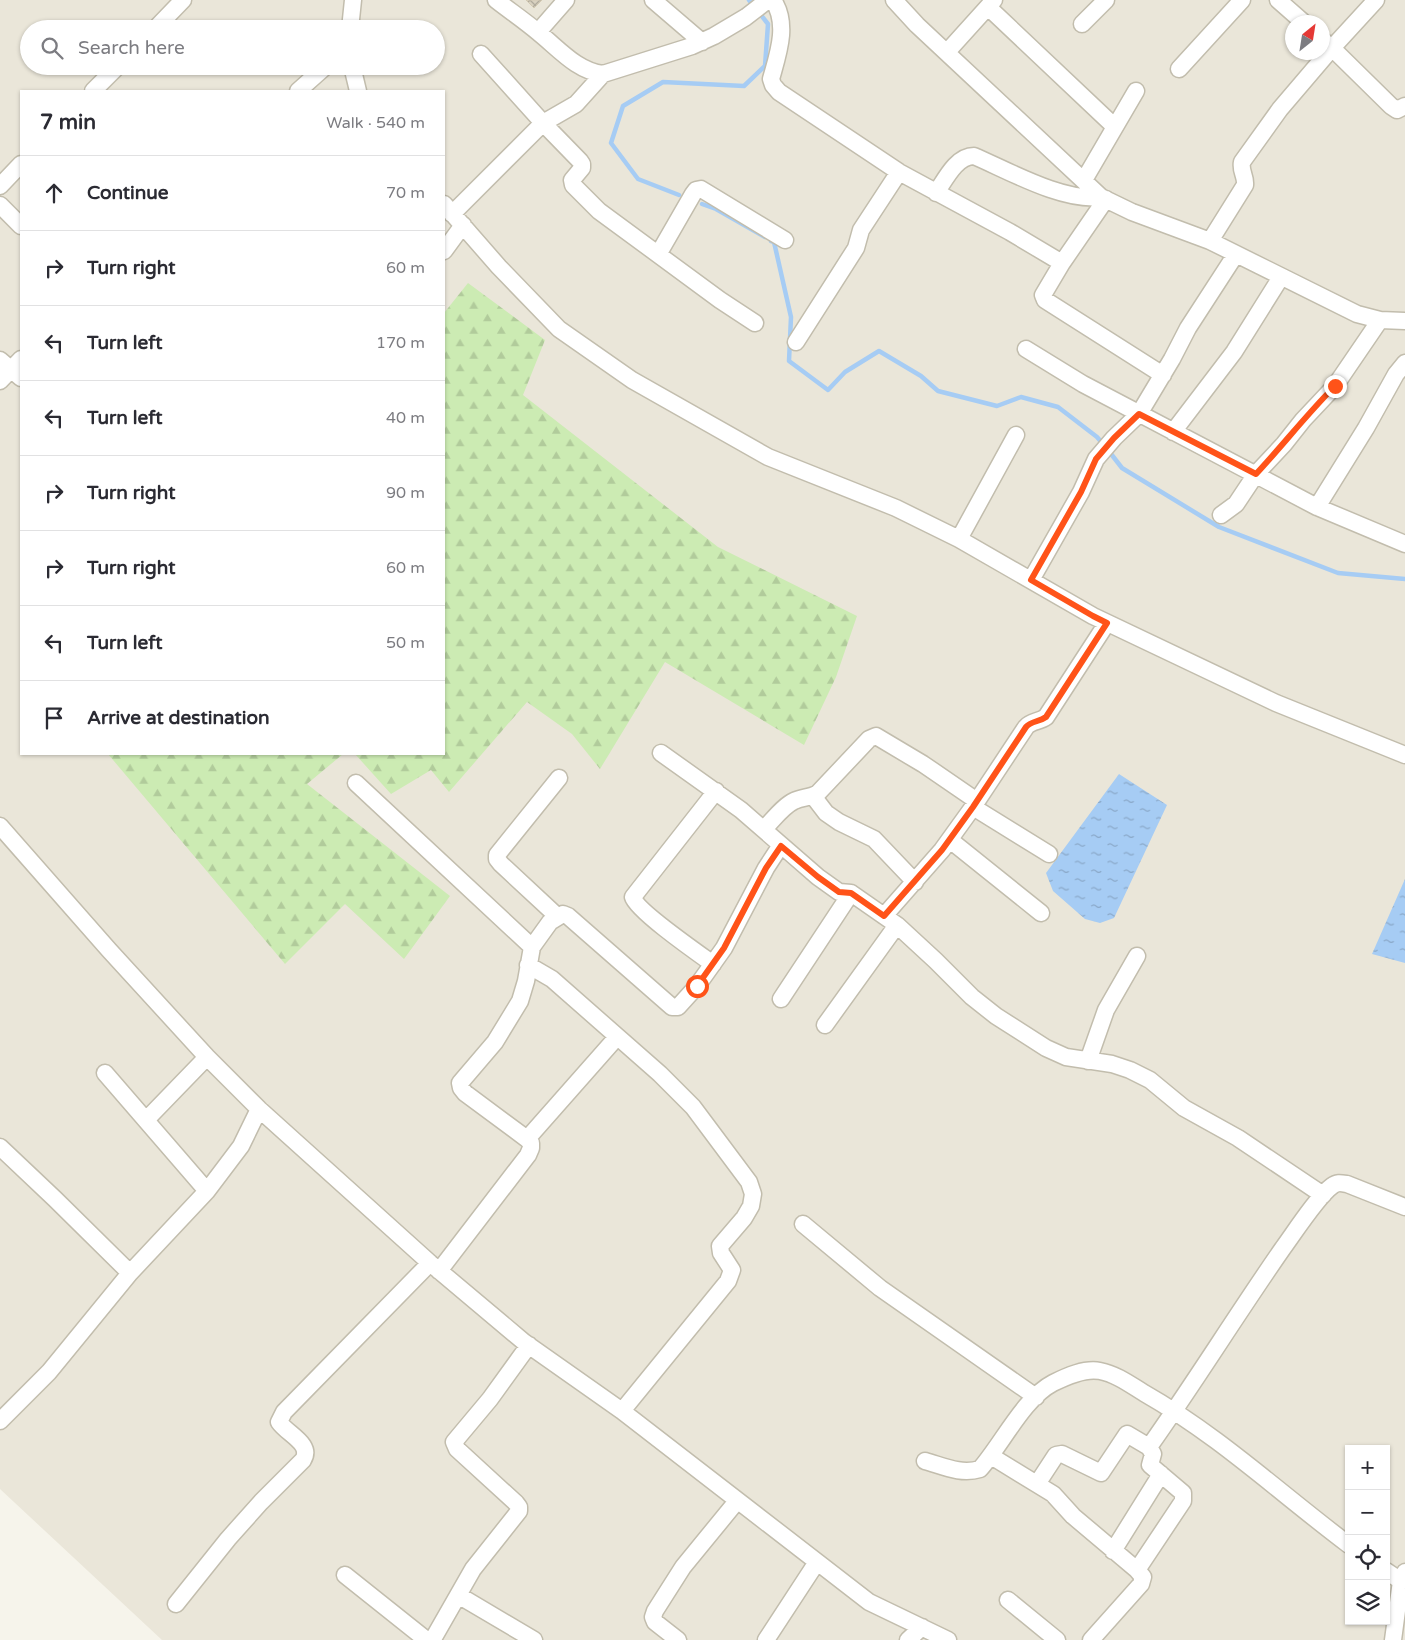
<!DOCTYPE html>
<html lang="en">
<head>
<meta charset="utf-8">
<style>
  :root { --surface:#fff; --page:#f7f7f7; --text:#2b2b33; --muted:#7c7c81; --line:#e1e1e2 }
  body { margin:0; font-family:"Varela Round",sans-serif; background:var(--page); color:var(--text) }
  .controls { position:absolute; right:15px; bottom:15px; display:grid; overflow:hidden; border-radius:0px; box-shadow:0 1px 4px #0004 }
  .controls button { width:45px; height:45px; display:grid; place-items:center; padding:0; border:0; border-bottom:1px solid var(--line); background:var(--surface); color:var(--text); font:25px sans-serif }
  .compass { position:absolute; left:1285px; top:15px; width:45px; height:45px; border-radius:50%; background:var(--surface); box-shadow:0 1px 4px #0004; rotate:30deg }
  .stop { position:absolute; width:15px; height:15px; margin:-11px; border:4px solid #ff5319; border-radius:50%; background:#fff }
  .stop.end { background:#ff5319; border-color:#fff; box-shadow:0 1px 5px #0008 }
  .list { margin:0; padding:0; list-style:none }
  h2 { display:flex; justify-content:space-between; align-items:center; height:65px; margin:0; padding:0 20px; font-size:21px }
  h2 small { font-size:16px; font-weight:400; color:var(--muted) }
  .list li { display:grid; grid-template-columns:32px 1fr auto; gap:15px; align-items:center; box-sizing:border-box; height:75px; padding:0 20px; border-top:1px solid var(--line) }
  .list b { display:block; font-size:19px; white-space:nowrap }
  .list em { font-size:16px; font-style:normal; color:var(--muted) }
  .icon { flex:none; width:28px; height:28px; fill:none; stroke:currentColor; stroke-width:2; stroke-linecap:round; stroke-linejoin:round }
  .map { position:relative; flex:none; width:1405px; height:1640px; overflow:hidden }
  .search { position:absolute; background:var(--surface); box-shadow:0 1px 4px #0004; left:20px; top:20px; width:425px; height:55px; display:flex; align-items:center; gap:12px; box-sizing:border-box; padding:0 18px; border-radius:28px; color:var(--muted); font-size:19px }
  .panel { position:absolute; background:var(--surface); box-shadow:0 1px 4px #0004; left:20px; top:90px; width:425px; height:665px; border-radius:0px }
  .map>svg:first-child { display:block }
</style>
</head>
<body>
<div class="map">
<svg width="1405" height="1640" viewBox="0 0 1405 1640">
  <defs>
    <pattern id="forest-firs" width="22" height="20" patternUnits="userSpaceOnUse" patternTransform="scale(1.25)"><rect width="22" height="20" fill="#ccebb3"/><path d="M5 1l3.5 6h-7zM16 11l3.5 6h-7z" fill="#b1cb9b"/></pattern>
    <pattern id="water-ripples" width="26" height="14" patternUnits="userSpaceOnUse" patternTransform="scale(1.25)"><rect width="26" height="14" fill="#a6ccf4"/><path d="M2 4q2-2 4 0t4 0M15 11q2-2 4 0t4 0" fill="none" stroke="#89a7c7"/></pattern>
    <pattern id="building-cross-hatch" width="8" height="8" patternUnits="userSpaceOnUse" patternTransform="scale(1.25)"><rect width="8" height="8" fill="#d8d1c0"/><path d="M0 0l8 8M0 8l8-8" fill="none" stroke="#b1ab9d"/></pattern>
  </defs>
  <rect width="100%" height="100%" fill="#f6f4eb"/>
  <path fill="#eae6d9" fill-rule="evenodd" d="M 0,0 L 1405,0 L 1405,1640 L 162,1640 L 0,1489 ZM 1292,22 L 1322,22 L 1322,52 L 1292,52 ZM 29,29 L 436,29 L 436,66 L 29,66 ZM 21,91 L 444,91 L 444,754 L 21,754 ZM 1349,1449 L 1386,1449 L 1386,1621 L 1349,1621 Z"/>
  <path fill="url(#forest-firs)" d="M 468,283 L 545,340 L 523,395 L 718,547 L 857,616 L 836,677 L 804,745 L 665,662 L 600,769 L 572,734 L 527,702 L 449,792 L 431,770 L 391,794 L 355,754 L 444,754 L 444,313 Z
    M 108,754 L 343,754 L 307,784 L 450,896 L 404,959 L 345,904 L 285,964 Z"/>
  <path fill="url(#water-ripples)" d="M 1119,774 L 1167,805 L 1114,918 L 1100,923 L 1085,919 L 1053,891 L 1046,873 Z
    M 1405,879 L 1405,963 L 1372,954 Z"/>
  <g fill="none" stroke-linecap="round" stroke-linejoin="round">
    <path stroke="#a6ccf4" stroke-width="4.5" d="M 679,195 L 638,179 L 611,143 L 623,106 L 663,82 L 744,86 L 765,66 L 768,24 L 749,0
      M 702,204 L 716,209 L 765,237
      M 771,241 L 774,242 L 791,317 L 789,361 L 828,390 L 845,372 L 879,351 L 921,376 L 938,391 L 997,406 L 1021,397 L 1058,407 L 1097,437 L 1103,444
      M 1108,450 L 1122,468 L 1219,527 L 1338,573 L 1405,579"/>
  </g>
  <path fill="url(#building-cross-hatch)" stroke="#d3cab3" d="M 526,0 L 542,0 L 534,8 Z"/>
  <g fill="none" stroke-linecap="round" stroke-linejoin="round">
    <defs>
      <path id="minor" d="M 496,0 C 510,11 525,21 539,33 C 559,49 577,71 603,74 L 692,46 L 714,36 L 746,17 L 768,0
        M 653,0 L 702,42
        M 773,0 C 789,24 778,54 771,79 L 773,85 L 779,92 L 899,172 L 1010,232 L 1062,263
        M 894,0 L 917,25 L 1101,197 L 1132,212 L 1210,241 L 1357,314 L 1380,320 L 1405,321
        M 1278,0 L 1303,22
        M 1376,0 L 1332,48 L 1391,106 L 1397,110 L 1405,106
        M 988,7 L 1115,127
        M 1082,24 L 1106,0
        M 155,29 L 183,0
        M 350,29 L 353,0
        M 538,32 L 566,0
        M 947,52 L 994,0
        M 481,54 L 543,123 L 580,161 L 582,164 L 582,168 L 572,180 L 573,185 L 599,211 L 720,300 L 755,323
        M 352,66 L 358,91
        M 1179,69 L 1242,0
        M 93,91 L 118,66
        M 298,91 L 326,66
        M 1084,180 L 1136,91
        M 0,186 L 21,164
        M 936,193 C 945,180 956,156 974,156 C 1009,171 1063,202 1101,197
        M 1106,199 L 1062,263 L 1043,295 L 1045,300 L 1163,375
        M 444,204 L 499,267 L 559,329 L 632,380 L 768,457 L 896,508 L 959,539 L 1093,616 L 1276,703 L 1405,755
        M 0,205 L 21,226
        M 452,214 L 543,123 L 576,104 L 603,74
        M 1210,241 L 1245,185 C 1246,176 1240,171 1242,162 L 1280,109 L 1332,48 L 1322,40
        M 444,251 L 463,225
        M 659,253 L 693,194 L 696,190 L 701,189 L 785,240
        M 796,342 L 856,248 L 861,230 L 899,172
        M 1026,349 L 1083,384 L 1317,507 L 1405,544
        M 0,360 L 21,378
        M 0,381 L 21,359
        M 1173,432 L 1234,352 L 1281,277
        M 1317,507 L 1366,428 L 1396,374 L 1405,363
        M 1221,515 L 1236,504 L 1256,474 L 1284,444 L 1303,420 L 1335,386 L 1380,320
        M 959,539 L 1016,435
        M 1031,580 L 1081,492 L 1096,459 L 1114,438 L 1139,414 L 1172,359 L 1188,328 L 1236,254
        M 661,753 L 741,810 L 818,877 L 839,892 L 851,893 L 897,925 L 936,961 L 972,997 L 996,1016 L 1046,1048 L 1066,1057 L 1112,1064 L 1130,1070 L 1150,1080 L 1184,1108 L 1238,1138 L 1323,1195
        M 356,783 L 532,947
        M 813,796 L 826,813 L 839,822 L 874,839 L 915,882
        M 973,807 L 1049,854
        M 0,826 L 109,950 L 207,1057 L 259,1109 L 430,1263 L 524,1342 L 622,1411 L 869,1602 L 948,1640
        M 764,829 C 773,820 783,806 794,801 C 802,797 810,798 818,793 L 869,739 L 876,736 L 923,764 L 977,801
        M 950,840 L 1041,913
        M 557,916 L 501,864 L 497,859 L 497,855 L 559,778
        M 884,916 L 942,850 L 973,807 L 1026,727 C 1031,721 1039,722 1046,717 L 1107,623
        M 713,964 C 699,954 636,910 633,897 L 716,791
        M 528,965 L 552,979 L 660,1074 L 693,1107 L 749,1182 L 753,1194 L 751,1206 L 744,1218 L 720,1246 L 721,1253 L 732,1270 L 728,1281 L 622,1411
        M 781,999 L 851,893
        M 825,1025 L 897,925
        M 1088,1061 L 1106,1010 L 1137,956
        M 105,1073 L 207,1191
        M 146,1120 L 207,1057
        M 527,1139 L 617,1037
        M 0,1147 L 55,1199 L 130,1273
        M 803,1224 L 880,1288 L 1036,1397
        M 439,1271 L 528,1155 L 531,1148 L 531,1143 L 527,1139 L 465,1093 L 461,1088 L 460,1083 L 495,1042 L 520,1001 L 526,981 L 532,947 L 550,922 L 563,914 L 568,916 L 672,1007 L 678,1007 L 697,986 L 724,948 L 766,868 L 781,845
        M 0,1421 L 49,1372 L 130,1273 L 207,1191 L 241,1146 L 259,1109
        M 1149,1447 C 1195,1382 1237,1314 1283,1248 C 1294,1233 1318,1196 1332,1186 C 1337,1182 1341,1183 1347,1184 L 1405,1207
        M 991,1456 L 1053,1494 L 1073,1516 L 1137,1570 L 1183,1501 L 1183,1493 L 1150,1465 L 1153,1454 L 1149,1447 L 1127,1434 L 1101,1473 L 1062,1454 L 1056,1455 L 1037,1484
        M 925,1461 C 943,1466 961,1475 980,1469 C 1002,1444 1024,1398 1053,1383 C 1067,1376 1085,1368 1100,1371 C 1116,1374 1131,1385 1144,1393 C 1218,1435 1281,1494 1349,1545
        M 1113,1551 L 1161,1474
        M 1386,1571 L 1401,1581
        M 345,1575 L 424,1638 L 429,1640 L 433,1639 L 473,1569 L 519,1511 L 519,1507 L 516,1503 L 457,1449 L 454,1442 L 490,1399 L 529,1345
        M 458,1595 L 534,1640
        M 1008,1600 L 1057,1640
        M 176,1604 L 228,1539 L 261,1502 L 303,1460 C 313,1444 287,1434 279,1422 L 284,1412 L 430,1263
        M 678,1640 L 655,1622 L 653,1617 L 655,1611 L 683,1567 L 737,1501
        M 766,1640 L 817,1562
        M 908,1640 L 922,1627
        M 1091,1640 L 1141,1584 L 1143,1577 L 1137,1570
        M 1393,1640 L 1401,1581 L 1405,1572"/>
    </defs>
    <use href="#minor" stroke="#c2bdad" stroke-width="19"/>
    <use href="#minor" stroke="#fff" stroke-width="16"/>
  </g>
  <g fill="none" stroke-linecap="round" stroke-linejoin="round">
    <path stroke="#ff5319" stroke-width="6" d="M 697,986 L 724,948 L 766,868 L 781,846 L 818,877 L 839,892 L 851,893 L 884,916 L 942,850 L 973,807 L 1026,727 C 1031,721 1039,722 1046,717 L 1107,623 L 1093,616 L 1031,580 L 1081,492 L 1096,459 L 1114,438 L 1139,414 L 1256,474 C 1283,445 1307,414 1335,386"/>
  </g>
</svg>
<div class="controls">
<button>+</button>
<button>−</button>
<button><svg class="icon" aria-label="locate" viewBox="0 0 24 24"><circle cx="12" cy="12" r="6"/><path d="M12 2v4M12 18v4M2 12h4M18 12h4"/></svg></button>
<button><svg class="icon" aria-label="layers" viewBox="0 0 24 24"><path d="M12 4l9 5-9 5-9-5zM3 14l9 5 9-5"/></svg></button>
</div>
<svg class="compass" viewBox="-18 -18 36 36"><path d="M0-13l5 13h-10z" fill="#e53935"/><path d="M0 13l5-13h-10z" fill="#7c7c81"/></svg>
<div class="stop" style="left:697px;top:986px"></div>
<div class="stop end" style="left:1335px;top:386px"></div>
<div class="search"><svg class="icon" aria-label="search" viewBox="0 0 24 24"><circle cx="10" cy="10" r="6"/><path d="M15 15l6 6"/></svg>Search here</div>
<section class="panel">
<h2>7 min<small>Walk · 540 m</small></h2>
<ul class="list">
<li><svg class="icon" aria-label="ahead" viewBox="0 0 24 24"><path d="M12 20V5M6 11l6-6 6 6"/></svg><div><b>Continue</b></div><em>70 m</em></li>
<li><svg class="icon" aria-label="right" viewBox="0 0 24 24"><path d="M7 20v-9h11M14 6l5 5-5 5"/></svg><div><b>Turn right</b></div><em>60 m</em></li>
<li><svg class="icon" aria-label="left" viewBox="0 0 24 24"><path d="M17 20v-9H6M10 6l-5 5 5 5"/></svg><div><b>Turn left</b></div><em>170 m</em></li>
<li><svg class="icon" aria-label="left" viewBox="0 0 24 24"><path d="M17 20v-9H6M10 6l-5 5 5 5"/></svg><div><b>Turn left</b></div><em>40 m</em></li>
<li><svg class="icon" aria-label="right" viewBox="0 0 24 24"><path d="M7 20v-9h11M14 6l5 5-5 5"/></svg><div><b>Turn right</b></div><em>90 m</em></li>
<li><svg class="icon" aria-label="right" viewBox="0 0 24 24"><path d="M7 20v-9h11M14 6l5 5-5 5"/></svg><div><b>Turn right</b></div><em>60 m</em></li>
<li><svg class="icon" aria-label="left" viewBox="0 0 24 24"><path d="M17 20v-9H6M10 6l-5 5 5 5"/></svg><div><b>Turn left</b></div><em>50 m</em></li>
<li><svg class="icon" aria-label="arrive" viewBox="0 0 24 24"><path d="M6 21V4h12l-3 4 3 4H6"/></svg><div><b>Arrive at destination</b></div></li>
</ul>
</section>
</div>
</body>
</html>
